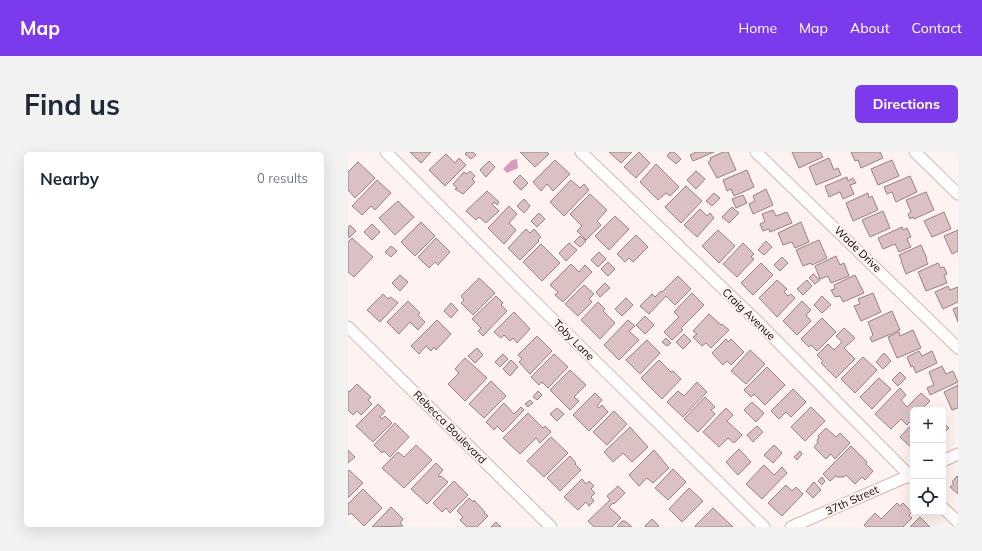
<!DOCTYPE html>
<html lang="en">
<head>
<meta charset="utf-8">
<style>
  :root { --surface:#fff; --page:#f2f2f3; --text:#1f2937; --muted:#747a83; --line:#e0e1e3; --accent:#7c3aed }
  body { margin:0; font-family:Mulish,sans-serif; background:var(--page); color:var(--text) }
  .controls { position:absolute; right:12px; bottom:12px; display:grid; overflow:hidden; border-radius:6px; box-shadow:0 4px 16px #0002 }
  .controls button { width:36px; height:36px; display:grid; place-items:center; padding:0; border:0; border-bottom:1px solid var(--line); background:var(--surface); color:var(--text); font:20px sans-serif }
  .list { margin:0; padding:0; list-style:none }
  h2 { display:flex; justify-content:space-between; align-items:center; height:52px; margin:0; padding:0 16px; font-size:17px }
  h2 small { font-size:13px; font-weight:400; color:var(--muted) }
  .icon { flex:none; width:22px; height:22px; fill:none; stroke:currentColor; stroke-width:2; stroke-linecap:round; stroke-linejoin:round }
  .map { position:relative; flex:none; width:610px; height:375px; overflow:hidden; border-radius:6px }
  header { display:flex; align-items:center; gap:24px; box-sizing:border-box; height:56px; padding:0 20px; background:var(--accent); color:#fff }
  header strong { font-size:19px }
  nav { display:flex; gap:22px; margin-inline-start:auto; font-size:14px }
  .intro { display:flex; align-items:center; justify-content:space-between; box-sizing:border-box; height:96px; padding:0 24px }
  h1 { margin:0; font-size:28px }
  .button { padding:10px 18px; border-radius:6px; background:var(--accent); color:#fff; font-size:14px; font-weight:700 }
  main { display:flex; gap:24px; padding:0 24px }
  aside { flex:1; background:var(--surface); border-radius:6px; box-shadow:0 4px 16px #0002 }
  .map>svg:first-child { display:block }
</style>
</head>
<body>
<header>
<strong>Map</strong>
<nav><a>Home</a><a>Map</a><a>About</a><a>Contact</a></nav>
</header>
<div class="intro"><h1>Find us</h1><a class="button">Directions</a></div>
<main>
<aside>
<h2>Nearby<small>0 results</small></h2>
<ul class="list">
</ul>
</aside>
<div class="map">
<svg width="610" height="375" viewBox="0 0 610 375">
  <rect width="100%" height="100%" fill="#fef3f0"/>
  <path fill="#d89cbb" d="M 169,7 L 170,16 L 159,21 L 155,17 L 164,8 Z"/>
  <path fill="#dcc1c3" stroke="#998082" d="M 62,0 L 83,0 L 73,11 Z
    M 119,0 L 125,0 L 128,3 L 123,7 L 117,2 Z
    M 172,0 L 199,0 L 201,2 L 187,15 Z
    M 261,0 L 284,0 L 273,11 Z
    M 291,0 L 302,11 L 288,26 L 276,15 Z
    M 322,0 L 326,0 L 333,7 L 328,12 L 319,4 Z
    M 346,0 L 366,0 L 345,9 L 342,3 L 347,1 Z
    M 375,0 L 380,0 L 388,18 L 369,26 L 360,10 L 363,8 L 362,6 Z
    M 444,0 L 472,0 L 475,5 L 451,16 Z
    M 503,0 L 532,0 L 535,6 L 513,16 L 510,8 L 507,9 Z
    M 98,2 L 107,11 L 111,6 L 118,13 L 97,34 L 81,18 Z
    M 481,6 L 486,18 L 490,16 L 493,23 L 468,33 L 461,15 Z
    M 207,8 L 222,22 L 205,39 L 199,32 L 193,39 L 185,30 Z
    M 544,8 L 551,24 L 530,33 L 523,17 Z
    M 141,9 L 147,15 L 138,25 L 132,18 Z
    M 10,10 L 27,26 L 7,46 L 0,38 L 0,20 Z
    M 308,12 L 331,35 L 322,44 L 318,41 L 310,48 L 292,30 Z
    M 399,18 L 406,35 L 386,44 L 383,37 L 379,39 L 375,28 Z
    M 122,19 L 127,24 L 124,27 L 127,30 L 115,42 L 107,37 L 109,36 L 105,32 L 116,20 L 119,22 Z
    M 348,19 L 357,27 L 348,37 L 339,28 Z
    M 172,23 L 180,31 L 173,38 L 165,30 Z
    M 562,24 L 569,40 L 548,50 L 544,40 L 539,42 L 536,35 Z
    M 499,25 L 500,29 L 505,26 L 508,31 L 502,33 L 506,42 L 495,47 L 492,40 L 481,45 L 477,34 Z
    M 29,28 L 43,41 L 27,58 L 23,54 L 14,63 L 4,54 Z
    M 223,28 L 232,36 L 236,32 L 241,38 L 216,64 L 202,50 Z
    M 338,34 L 354,49 L 333,71 L 317,55 Z
    M 418,37 L 425,53 L 405,62 L 401,52 L 407,49 L 405,44 Z
    M 139,39 L 151,50 L 149,53 L 146,50 L 144,52 L 151,59 L 138,71 L 131,65 L 128,68 L 118,59 Z
    M 578,40 L 586,58 L 566,67 L 565,65 L 562,67 L 560,62 L 563,60 L 558,48 Z
    M 366,41 L 372,46 L 364,54 L 358,49 Z
    M 520,41 L 521,46 L 524,44 L 530,58 L 505,69 L 498,51 Z
    M 242,42 L 259,58 L 249,69 L 253,73 L 238,88 L 229,79 L 234,74 L 222,62 Z
    M 395,43 L 399,51 L 388,56 L 384,47 Z
    M 176,47 L 182,54 L 176,61 L 169,54 Z
    M 50,49 L 66,65 L 47,83 L 31,66 Z
    M 161,54 L 169,62 L 161,71 L 168,78 L 156,92 L 140,76 Z
    M 384,55 L 391,61 L 381,71 L 374,65 Z
    M 352,57 L 359,64 L 362,61 L 366,66 L 349,85 L 336,73 Z
    M 425,58 L 428,64 L 439,60 L 444,71 L 422,80 L 421,77 L 415,79 L 412,72 L 417,70 L 414,62 Z
    M 535,59 L 542,76 L 522,85 L 514,68 Z
    M 596,60 L 603,77 L 584,85 L 576,69 Z
    M 191,61 L 197,67 L 189,75 L 183,69 Z
    M 267,64 L 281,77 L 261,98 L 247,84 Z
    M 73,70 L 87,84 L 67,104 L 53,90 Z
    M 453,70 L 461,90 L 447,96 L 444,90 L 435,93 L 430,81 Z
    M 24,72 L 32,80 L 24,88 L 16,80 Z
    M 2,73 L 8,79 L 1,86 L 0,76 Z
    M 554,75 L 555,78 L 559,76 L 563,85 L 559,87 L 563,95 L 551,100 L 547,92 L 535,97 L 530,86 Z
    M 178,77 L 182,81 L 186,77 L 193,85 L 190,88 L 191,89 L 172,108 L 160,96 Z
    M 370,78 L 387,94 L 371,111 L 354,94 Z
    M 610,78 L 610,99 L 604,102 L 596,84 Z
    M 288,83 L 300,95 L 285,110 L 281,106 L 277,110 L 269,102 Z
    M 232,84 L 238,89 L 232,95 L 226,90 Z
    M 4,86 L 25,105 L 6,125 L 0,120 L 0,90 Z
    M 88,86 L 102,100 L 90,113 L 87,110 L 81,116 L 70,105 Z
    M 471,88 L 479,106 L 464,113 L 463,111 L 455,114 L 448,98 Z
    M 418,89 L 424,95 L 416,103 L 410,98 Z
    M 221,91 L 229,98 L 218,109 L 211,101 Z
    M 395,91 L 406,102 L 403,105 L 406,107 L 389,125 L 375,112 Z
    M 193,92 L 212,111 L 194,129 L 175,110 Z
    M 573,93 L 579,107 L 578,108 L 580,112 L 558,122 L 553,109 L 554,109 L 551,103 Z
    M 43,94 L 49,99 L 43,105 L 37,100 Z
    M 251,100 L 258,107 L 250,115 L 243,108 Z
    M 488,104 L 492,113 L 496,111 L 501,124 L 483,131 L 480,124 L 472,127 L 467,114 Z
    M 434,105 L 440,111 L 432,119 L 426,113 Z
    M 260,110 L 267,117 L 260,124 L 253,117 Z
    M 413,111 L 425,123 L 405,143 L 393,131 Z
    M 590,111 L 593,116 L 596,115 L 599,122 L 596,123 L 599,131 L 578,139 L 570,120 Z
    M 223,112 L 231,120 L 237,113 L 244,120 L 215,150 L 207,143 L 210,140 L 202,133 Z
    M 465,122 L 472,128 L 467,132 L 461,126 Z
    M 52,123 L 60,130 L 52,139 L 44,131 Z
    M 507,123 L 516,141 L 495,150 L 492,144 L 487,145 L 483,138 L 487,137 L 486,133 Z
    M 330,124 L 343,137 L 327,153 L 318,144 L 301,162 L 292,154 L 304,142 L 307,145 L 313,139 L 314,140 Z
    M 131,126 L 147,141 L 125,163 L 113,151 L 116,148 L 113,144 Z
    M 429,128 L 439,137 L 436,140 L 440,144 L 443,142 L 447,146 L 429,165 L 411,146 Z
    M 459,128 L 464,134 L 455,143 L 449,137 Z
    M 257,131 L 262,136 L 252,145 L 248,140 Z
    M 236,133 L 246,142 L 241,147 L 244,150 L 230,164 L 217,152 Z
    M 600,134 L 602,138 L 610,135 L 610,150 L 595,157 L 587,140 Z
    M 344,141 L 356,153 L 333,176 L 335,178 L 324,188 L 316,180 L 331,165 L 326,160 Z
    M 525,141 L 533,160 L 513,169 L 506,154 L 512,152 L 510,147 Z
    M 35,142 L 40,147 L 43,145 L 50,151 L 32,170 L 19,158 Z
    M 148,144 L 155,151 L 153,153 L 159,159 L 135,184 L 130,179 L 133,176 L 124,167 Z
    M 474,144 L 483,153 L 474,161 L 466,153 Z
    M 278,146 L 285,153 L 274,164 L 267,157 Z
    M 60,149 L 72,161 L 70,163 L 77,170 L 70,178 L 62,170 L 51,182 L 39,170 Z
    M 454,149 L 463,158 L 458,163 L 463,169 L 449,183 L 435,169 Z
    M 250,150 L 257,157 L 255,159 L 267,171 L 252,187 L 233,168 Z
    M 103,151 L 110,158 L 103,166 L 96,159 Z
    M 610,155 L 610,170 L 605,157 Z
    M 544,159 L 552,178 L 524,190 L 522,186 L 525,183 L 520,170 Z
    M 166,160 L 182,177 L 169,191 L 165,186 L 162,189 L 156,183 L 153,186 L 146,180 Z
    M 361,162 L 373,173 L 374,172 L 381,178 L 363,196 L 358,191 L 354,194 L 345,185 L 349,182 L 345,179 Z
    M 297,164 L 306,173 L 297,182 L 288,173 Z
    M 474,166 L 488,180 L 469,199 L 463,193 L 461,195 L 453,187 Z
    M 89,168 L 103,182 L 88,198 L 86,195 L 83,199 L 78,194 L 71,202 L 63,194 Z
    M 280,168 L 287,174 L 281,179 L 291,188 L 271,208 L 256,193 Z
    M 496,176 L 507,186 L 496,196 L 507,207 L 488,226 L 473,211 L 475,209 L 469,203 L 480,192 L 486,198 L 494,190 L 488,184 Z
    M 565,178 L 573,196 L 549,206 L 540,185 L 551,180 L 552,184 Z
    M 336,182 L 343,189 L 335,197 L 328,190 Z
    M 189,184 L 204,199 L 182,222 L 171,210 L 174,207 L 170,203 Z
    M 318,186 L 323,191 L 319,194 L 314,190 Z
    M 378,187 L 380,190 L 383,187 L 396,200 L 383,213 L 379,209 L 375,213 L 364,201 Z
    M 299,188 L 312,201 L 292,222 L 278,208 Z
    M 129,196 L 135,203 L 127,211 L 120,204 Z
    M 402,198 L 417,212 L 398,232 L 383,219 Z
    M 571,199 L 574,204 L 584,199 L 589,211 L 568,221 L 565,214 L 563,215 L 559,205 Z
    M 536,201 L 543,209 L 535,217 L 528,210 Z
    M 155,202 L 160,207 L 152,215 L 147,210 Z
    M 206,202 L 220,215 L 200,236 L 194,230 L 191,233 L 183,225 Z
    M 515,205 L 529,218 L 507,241 L 493,227 Z
    M 117,206 L 139,226 L 117,249 L 100,232 L 111,221 L 107,217 Z
    M 163,208 L 170,215 L 162,224 L 155,217 Z
    M 311,208 L 323,220 L 325,219 L 333,227 L 314,247 L 293,226 Z
    M 594,214 L 598,222 L 605,219 L 610,230 L 582,243 L 579,236 L 586,233 L 581,220 Z
    M 419,215 L 437,233 L 417,253 L 406,242 L 403,245 L 396,238 Z
    M 222,218 L 238,233 L 226,245 L 231,249 L 222,258 L 202,238 Z
    M 552,220 L 558,226 L 550,234 L 544,228 Z
    M 531,226 L 543,237 L 524,257 L 512,245 Z
    M 143,229 L 158,244 L 136,266 L 121,252 Z
    M 349,230 L 359,240 L 335,265 L 319,250 L 330,239 L 336,244 Z
    M 9,232 L 23,245 L 20,248 L 24,252 L 13,263 L 9,259 L 5,263 L 0,258 L 0,239 L 1,240 Z
    M 610,233 L 610,256 L 604,258 L 596,240 Z
    M 552,236 L 558,243 L 553,248 L 559,255 L 573,241 L 582,249 L 573,258 L 565,258 L 565,267 L 559,273 L 553,267 L 543,277 L 527,262 Z
    M 445,237 L 458,250 L 443,265 L 438,260 L 431,267 L 423,259 Z
    M 190,239 L 194,243 L 189,248 L 185,245 Z
    M 247,241 L 254,248 L 249,254 L 251,256 L 254,253 L 260,260 L 241,279 L 225,263 Z
    M 357,245 L 367,255 L 363,258 L 367,262 L 350,280 L 336,267 Z
    M 182,248 L 185,251 L 180,255 L 177,252 Z
    M 404,250 L 416,261 L 408,270 L 396,258 Z
    M 156,251 L 166,262 L 173,255 L 176,258 L 155,280 L 149,274 L 146,278 L 138,270 Z
    M 30,252 L 37,259 L 32,265 L 34,267 L 37,264 L 44,271 L 25,290 L 8,274 Z
    M 463,255 L 477,269 L 457,289 L 443,275 Z
    M 209,256 L 216,262 L 209,269 L 202,262 Z
    M 378,256 L 385,263 L 379,269 L 394,283 L 386,291 L 380,286 L 371,295 L 355,280 Z
    M 266,259 L 279,272 L 259,293 L 245,280 Z
    M 180,261 L 195,276 L 197,274 L 203,280 L 192,291 L 188,286 L 172,302 L 155,286 Z
    M 47,271 L 61,285 L 42,305 L 36,299 L 34,301 L 26,293 Z
    M 565,271 L 565,297 L 552,285 Z
    M 595,271 L 601,276 L 595,282 Z
    M 409,274 L 415,280 L 405,290 L 399,283 Z
    M 282,275 L 300,295 L 284,310 L 275,301 L 265,310 L 256,300 Z
    M 478,276 L 488,285 L 492,281 L 502,291 L 487,307 L 483,302 L 478,307 L 466,295 L 470,290 L 469,288 L 471,286 L 470,284 Z
    M 203,285 L 220,301 L 196,325 L 179,309 Z
    M 68,293 L 84,308 L 56,336 L 34,316 L 50,300 L 56,305 Z
    M 426,293 L 434,301 L 425,311 L 416,303 Z
    M 503,294 L 519,310 L 518,312 L 525,319 L 517,328 L 514,325 L 507,332 L 498,323 L 496,325 L 489,325 L 488,324 L 482,329 L 475,322 Z
    M 391,297 L 403,310 L 390,323 L 378,310 Z
    M 0,298 L 7,305 L 0,311 Z
    M 306,298 L 321,316 L 305,331 L 299,326 L 291,334 L 281,323 Z
    M 452,299 L 454,302 L 449,308 L 446,305 Z
    M 222,304 L 228,311 L 227,312 L 233,318 L 212,339 L 199,326 Z
    M 88,311 L 95,318 L 90,324 L 92,325 L 93,324 L 100,330 L 79,352 L 63,337 Z
    M 416,313 L 426,323 L 434,315 L 439,321 L 414,347 L 398,332 Z
    M 325,317 L 338,330 L 320,348 L 307,336 Z
    M 1,318 L 15,331 L 0,346 L 0,319 Z
    M 609,324 L 610,325 L 610,342 L 602,335 L 606,332 L 604,330 Z
    M 474,325 L 477,329 L 474,333 L 470,329 Z
    M 234,327 L 238,332 L 241,329 L 246,334 L 243,337 L 247,341 L 243,345 L 246,349 L 241,354 L 238,350 L 230,358 L 216,345 Z
    M 106,329 L 120,343 L 102,361 L 98,356 L 94,360 L 85,351 Z
    M 466,330 L 473,338 L 465,346 L 458,339 Z
    M 438,333 L 444,339 L 448,335 L 455,342 L 434,364 L 420,351 Z
    M 270,334 L 277,341 L 266,352 L 265,351 L 261,355 L 273,366 L 264,375 L 246,375 L 240,369 L 262,348 L 259,344 Z
    M 341,336 L 355,349 L 334,370 L 321,357 Z
    M 15,337 L 34,356 L 16,374 L 3,361 L 1,363 L 0,362 L 0,352 Z
    M 121,346 L 125,350 L 126,348 L 137,360 L 136,361 L 140,364 L 129,375 L 119,375 L 112,368 L 115,365 L 109,359 Z
    M 549,351 L 552,354 L 555,351 L 564,360 L 561,363 L 564,366 L 555,375 L 518,375 L 516,373 L 527,361 L 533,367 Z
    M 43,355 L 55,367 L 52,371 L 55,374 L 24,375 Z
    M 365,356 L 385,375 L 348,375 L 347,374 Z
    M 572,365 L 582,375 L 562,375 Z
    M 304,367 L 311,374 L 309,375 L 298,375 L 297,374 Z
    M 274,369 L 277,369 L 284,375 L 269,375 Z
    M 148,370 L 153,375 L 143,375 Z"/>
  <g fill="none" stroke-linecap="round" stroke-linejoin="round">
    <defs>
      <path id="minor" d="M 38,0 L 176,139 L 416,375
        M 233,0 L 412,172 L 565,327
        M 408,0 L 610,196
        M 567,0 L 610,42
        M 0,175 L 203,375
        M 595,309 L 610,302
        M 595,356 L 610,370
        M 443,375 L 565,322"/>
    </defs>
    <use href="#minor" stroke="#d0b8af" stroke-width="13"/>
    <use href="#minor" stroke="#fff" stroke-width="11"/>
  </g>
  <g text-anchor="middle" stroke-width="4" stroke-linejoin="round" paint-order="stroke">
    <g font-size="11" fill="#110907" stroke="#fef3f0">
      <text transform="translate(510 97) rotate(44)" y="4">Wade Drive</text>
      <text transform="translate(401 162) rotate(44)" y="4">Craig Avenue</text>
      <text transform="translate(226 188) rotate(45)" y="4">Toby Lane</text>
      <text transform="translate(102 275) rotate(45)" y="4">Rebecca Boulevard</text>
      <text transform="translate(504 348) rotate(-24)" y="4">37th Street</text>
    </g>
  </g>
</svg>
<div class="controls">
<button>+</button>
<button>−</button>
<button><svg class="icon" aria-label="locate" viewBox="0 0 24 24"><circle cx="12" cy="12" r="6"/><path d="M12 2v4M12 18v4M2 12h4M18 12h4"/></svg></button>
</div>
</div>
</main>
</body>
</html>
